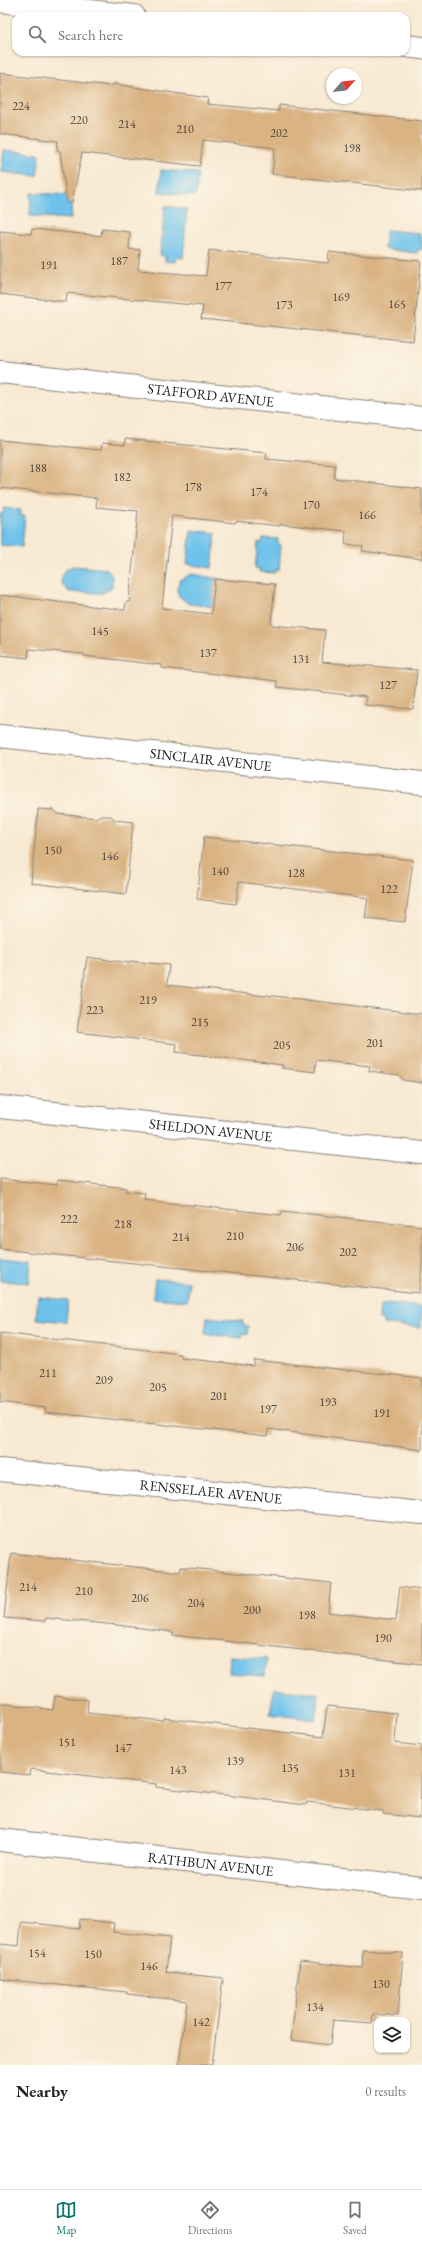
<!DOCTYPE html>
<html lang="en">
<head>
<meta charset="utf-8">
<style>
  :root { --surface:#fff; --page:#f2f2f2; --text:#222; --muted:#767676; --line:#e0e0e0; --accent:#0f766e }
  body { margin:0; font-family:"EB Garamond",serif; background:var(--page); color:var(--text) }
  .controls { position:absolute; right:12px; bottom:12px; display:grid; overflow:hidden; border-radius:8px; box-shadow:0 1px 3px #0004 }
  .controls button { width:36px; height:36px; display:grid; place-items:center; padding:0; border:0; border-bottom:1px solid var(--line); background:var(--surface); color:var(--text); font:20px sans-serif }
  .compass { position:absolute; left:326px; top:68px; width:36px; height:36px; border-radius:50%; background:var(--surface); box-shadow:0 1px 3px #0004; rotate:63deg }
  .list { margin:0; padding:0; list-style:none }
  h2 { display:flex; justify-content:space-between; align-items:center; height:52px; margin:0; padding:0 16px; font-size:17px }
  h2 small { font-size:13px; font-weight:400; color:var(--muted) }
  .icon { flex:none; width:22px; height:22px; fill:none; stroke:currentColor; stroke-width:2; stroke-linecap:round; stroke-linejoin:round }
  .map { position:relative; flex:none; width:422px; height:2065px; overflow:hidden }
  .search { position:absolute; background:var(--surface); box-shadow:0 1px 3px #0004; left:12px; right:12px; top:12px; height:44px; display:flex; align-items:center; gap:10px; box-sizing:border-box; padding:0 14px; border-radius:12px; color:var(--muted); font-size:15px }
  .sheet { height:124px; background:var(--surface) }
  nav { display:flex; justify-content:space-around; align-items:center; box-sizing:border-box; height:56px; border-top:1px solid var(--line); background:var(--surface); font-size:11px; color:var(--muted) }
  nav a { display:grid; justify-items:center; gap:2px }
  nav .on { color:var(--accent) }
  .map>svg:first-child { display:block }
</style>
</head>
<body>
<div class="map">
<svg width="422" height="2065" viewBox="0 0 422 2065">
  <rect width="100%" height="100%" fill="#fcf5e5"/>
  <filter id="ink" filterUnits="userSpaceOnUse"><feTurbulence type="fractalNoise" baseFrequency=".025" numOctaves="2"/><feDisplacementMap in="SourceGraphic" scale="8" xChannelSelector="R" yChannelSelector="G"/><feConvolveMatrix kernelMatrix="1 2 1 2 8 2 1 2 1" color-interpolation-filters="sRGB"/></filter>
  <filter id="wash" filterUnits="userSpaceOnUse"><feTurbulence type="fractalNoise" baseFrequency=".012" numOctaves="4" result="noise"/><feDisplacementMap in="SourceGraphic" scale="16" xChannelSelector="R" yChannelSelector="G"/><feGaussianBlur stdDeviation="0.9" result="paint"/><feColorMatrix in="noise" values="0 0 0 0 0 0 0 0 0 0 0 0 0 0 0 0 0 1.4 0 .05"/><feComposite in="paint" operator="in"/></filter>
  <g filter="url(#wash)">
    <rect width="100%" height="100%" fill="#f8e9d2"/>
    <path fill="#6ec2eb" stroke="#456f84" d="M 4,150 L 40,154 L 37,176 L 1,172 Z
      M 161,170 L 198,173 L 196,196 L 159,192 Z
      M 31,193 L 72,195 L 71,219 L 30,216 Z
      M 165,206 L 187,209 L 183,258 L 176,257 L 175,262 L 165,261 L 165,256 L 160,255 Z
      M 386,230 L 420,233 L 419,236 L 422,237 L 422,250 L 418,249 L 417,253 L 384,249 Z
      M 4,508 L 21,510 L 20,516 L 25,516 L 22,547 L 0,545 L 0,514 L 3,514 Z
      M 191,530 L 216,533 L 212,568 L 187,564 Z
      M 263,538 L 278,539 L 278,544 L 281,545 L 279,570 L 275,570 L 275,573 L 259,572 L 260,569 L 255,568 L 258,542 L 262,543 Z
      M 73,566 L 107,569 L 112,575 L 112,587 L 103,593 L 69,592 L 61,583 C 61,574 64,569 73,566 Z
      M 192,574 L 225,580 L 218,607 L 189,604 L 179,596 L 177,588 L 180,580 Z
      M 0,1258 L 31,1261 L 29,1283 L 0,1281 Z
      M 155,1279 L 189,1282 L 187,1301 L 153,1298 Z
      M 38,1297 L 68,1300 L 66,1322 L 36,1319 Z
      M 386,1303 L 422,1307 L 420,1328 L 383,1324 L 383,1319 L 379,1319 L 380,1305 L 385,1305 Z
      M 207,1317 L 243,1321 L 243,1325 L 248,1326 L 247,1335 L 242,1334 L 242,1338 L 205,1334 Z
      M 230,1656 L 267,1659 L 265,1676 L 229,1673 Z
      M 274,1688 L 319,1694 L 315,1720 L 270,1714 Z"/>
    <g id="blocks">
      <path fill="#dab383" d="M 0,73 L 111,86 L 113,84 L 208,98 L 207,104 L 279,111 L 279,105 L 422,121 L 422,191 L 272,174 L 275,148 L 203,140 L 200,166 L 82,153 L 72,203 L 67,203 L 60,151 L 57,150 L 58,141 L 0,134 Z
        M 32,229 L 101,236 L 102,229 L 130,232 L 129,249 L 140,250 L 138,270 L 206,276 L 209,250 L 328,263 L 329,252 L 421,261 L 413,341 L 201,319 L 203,306 L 67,293 L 66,302 L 0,294 L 0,231 L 31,234 Z
        M 125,439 L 267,453 L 266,459 L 335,465 L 334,478 L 422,489 L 422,559 L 362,551 L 363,546 L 345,544 L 346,531 L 280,524 L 280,526 L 236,521 L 235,523 L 172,516 L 162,608 L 211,614 L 215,579 L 275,584 L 271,625 L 325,630 L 322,662 L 417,670 L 413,709 L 365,705 L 366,697 L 277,687 L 277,681 L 162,668 L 162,665 L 84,656 L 84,654 L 29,649 L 28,658 L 0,655 L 0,595 L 125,610 L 126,602 L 129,602 L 138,511 L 96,507 L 97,498 L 0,488 L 0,440 L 101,450 L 102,443 L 125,445 Z
        M 38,809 L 54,810 L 58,814 L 96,818 L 99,816 L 111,816 L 115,820 L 133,822 L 126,894 L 31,883 Z
        M 204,837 L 413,860 L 405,922 L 365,918 L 368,898 L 239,882 L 236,904 L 197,899 Z
        M 87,957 L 129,963 L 130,961 L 169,965 L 167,985 L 266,996 L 266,995 L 422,1014 L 422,1083 L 403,1080 L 399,1075 L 369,1071 L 370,1066 L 316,1060 L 315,1072 L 282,1068 L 283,1065 L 176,1052 L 177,1044 L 77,1032 Z
        M 0,1179 L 57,1185 L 58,1180 L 126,1188 L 125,1191 L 145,1193 L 144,1200 L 281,1215 L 282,1211 L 422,1226 L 422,1265 L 419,1293 L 0,1249 Z
        M 0,1333 L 181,1354 L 181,1358 L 254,1366 L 254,1360 L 422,1378 L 422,1450 L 268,1429 L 268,1436 L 45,1412 L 46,1408 L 0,1402 Z
        M 11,1553 L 180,1572 L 181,1567 L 331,1583 L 328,1612 L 396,1620 L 400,1587 L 422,1590 L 422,1664 L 173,1635 L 173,1632 L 117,1625 L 46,1618 L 45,1621 L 4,1618 Z
        M 55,1696 L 88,1700 L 87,1713 L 164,1721 L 164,1718 L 323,1737 L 327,1706 L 397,1713 L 395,1743 L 422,1746 L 420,1818 L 383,1814 L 383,1811 L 307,1802 L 306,1805 L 267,1800 L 156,1787 L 156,1784 L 31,1769 L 30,1775 L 0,1772 L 0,1703 L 53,1710 Z
        M 80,1919 L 114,1923 L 113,1932 L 170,1938 L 166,1972 L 223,1978 L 212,2065 L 179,2065 L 187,2001 L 127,1994 L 127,1992 L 0,1979 L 0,1944 L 19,1946 L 21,1922 L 79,1928 Z
        M 363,1950 L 403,1953 L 398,2016 L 373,2014 L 372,2023 L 333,2020 L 330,2045 L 291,2040 L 300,1961 L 362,1968 Z"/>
    </g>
  </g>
  <g filter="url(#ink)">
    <use href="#blocks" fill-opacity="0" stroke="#8a8277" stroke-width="1"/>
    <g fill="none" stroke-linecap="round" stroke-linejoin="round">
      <defs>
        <g id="minor">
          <path d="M 0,1 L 134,16"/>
          <path d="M 406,46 L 422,48"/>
          <path id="s1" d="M 0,372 L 422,418"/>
          <path id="s2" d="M 0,736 L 422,783"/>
          <path id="s3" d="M 0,1107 L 422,1153"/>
          <path id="s4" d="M 0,1470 L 422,1513"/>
          <path id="s5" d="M 0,1840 L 422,1888"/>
        </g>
      </defs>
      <use href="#minor" stroke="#8a8277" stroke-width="24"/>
      <use href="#minor" stroke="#fff" stroke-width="22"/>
    </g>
  </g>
  <g text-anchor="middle" stroke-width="4" stroke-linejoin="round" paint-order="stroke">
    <g font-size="12" fill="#4c4236">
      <text x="21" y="110">224</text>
      <text x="79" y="124">220</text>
      <text x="127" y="128">214</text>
      <text x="185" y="133">210</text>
      <text x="279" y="137">202</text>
      <text x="352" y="152">198</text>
      <text x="119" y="265">187</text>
      <text x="49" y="269">191</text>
      <text x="223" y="290">177</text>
      <text x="341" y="301">169</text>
      <text x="397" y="308">165</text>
      <text x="284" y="309">173</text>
      <text x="38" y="472">188</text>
      <text x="122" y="481">182</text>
      <text x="193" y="491">178</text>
      <text x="259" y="496">174</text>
      <text x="311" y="509">170</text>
      <text x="367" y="519">166</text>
      <text x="100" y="635">145</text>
      <text x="208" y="657">137</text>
      <text x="301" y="663">131</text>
      <text x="388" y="689">127</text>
      <text x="53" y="854">150</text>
      <text x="110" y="860">146</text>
      <text x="220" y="875">140</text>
      <text x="296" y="877">128</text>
      <text x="389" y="893">122</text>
      <text x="148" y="1004">219</text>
      <text x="95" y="1014">223</text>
      <text x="200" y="1026">215</text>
      <text x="375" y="1047">201</text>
      <text x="282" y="1049">205</text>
      <text x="69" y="1223">222</text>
      <text x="123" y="1228">218</text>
      <text x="235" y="1240">210</text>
      <text x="181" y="1241">214</text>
      <text x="295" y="1251">206</text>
      <text x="348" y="1256">202</text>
      <text x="48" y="1377">211</text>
      <text x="104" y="1384">209</text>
      <text x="158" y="1391">205</text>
      <text x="219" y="1400">201</text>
      <text x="328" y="1406">193</text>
      <text x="268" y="1413">197</text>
      <text x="382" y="1417">191</text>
      <text x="28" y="1591">214</text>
      <text x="84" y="1595">210</text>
      <text x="140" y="1602">206</text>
      <text x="196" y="1607">204</text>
      <text x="252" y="1614">200</text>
      <text x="307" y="1619">198</text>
      <text x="383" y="1642">190</text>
      <text x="67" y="1746">151</text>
      <text x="123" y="1752">147</text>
      <text x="235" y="1765">139</text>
      <text x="290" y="1772">135</text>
      <text x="178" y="1774">143</text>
      <text x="347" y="1777">131</text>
      <text x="37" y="1957">154</text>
      <text x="93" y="1958">150</text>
      <text x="149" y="1970">146</text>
      <text x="381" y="1988">130</text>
      <text x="315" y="2011">134</text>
      <text x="201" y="2026">142</text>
    </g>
    <g font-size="14" fill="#1c1c1c" stroke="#fcf5e5">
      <text dy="5" stroke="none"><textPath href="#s1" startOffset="212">STAFFORD AVENUE</textPath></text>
      <text dy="5" stroke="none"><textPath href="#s2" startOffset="212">SINCLAIR AVENUE</textPath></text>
      <text dy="5" stroke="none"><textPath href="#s3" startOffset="212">SHELDON AVENUE</textPath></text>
      <text dy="5" stroke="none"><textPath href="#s4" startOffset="212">RENSSELAER AVENUE</textPath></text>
      <text dy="5" stroke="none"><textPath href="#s5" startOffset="212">RATHBUN AVENUE</textPath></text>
    </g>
  </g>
</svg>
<div class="controls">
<button><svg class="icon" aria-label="layers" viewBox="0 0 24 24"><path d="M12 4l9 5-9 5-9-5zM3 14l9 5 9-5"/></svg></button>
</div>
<svg class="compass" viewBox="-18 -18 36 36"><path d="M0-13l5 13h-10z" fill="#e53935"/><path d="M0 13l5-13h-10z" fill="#767676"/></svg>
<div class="search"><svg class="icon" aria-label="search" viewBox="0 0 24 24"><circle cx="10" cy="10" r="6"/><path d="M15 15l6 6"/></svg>Search here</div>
</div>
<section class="sheet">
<h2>Nearby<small>0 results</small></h2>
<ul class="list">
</ul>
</section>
<nav>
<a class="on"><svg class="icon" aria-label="map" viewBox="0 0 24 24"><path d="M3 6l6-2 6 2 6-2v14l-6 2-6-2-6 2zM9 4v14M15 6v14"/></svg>Map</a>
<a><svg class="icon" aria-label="directions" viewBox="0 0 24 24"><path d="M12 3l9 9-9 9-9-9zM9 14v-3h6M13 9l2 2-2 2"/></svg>Directions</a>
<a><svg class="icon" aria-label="saved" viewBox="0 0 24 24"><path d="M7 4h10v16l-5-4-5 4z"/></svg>Saved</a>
</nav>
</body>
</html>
